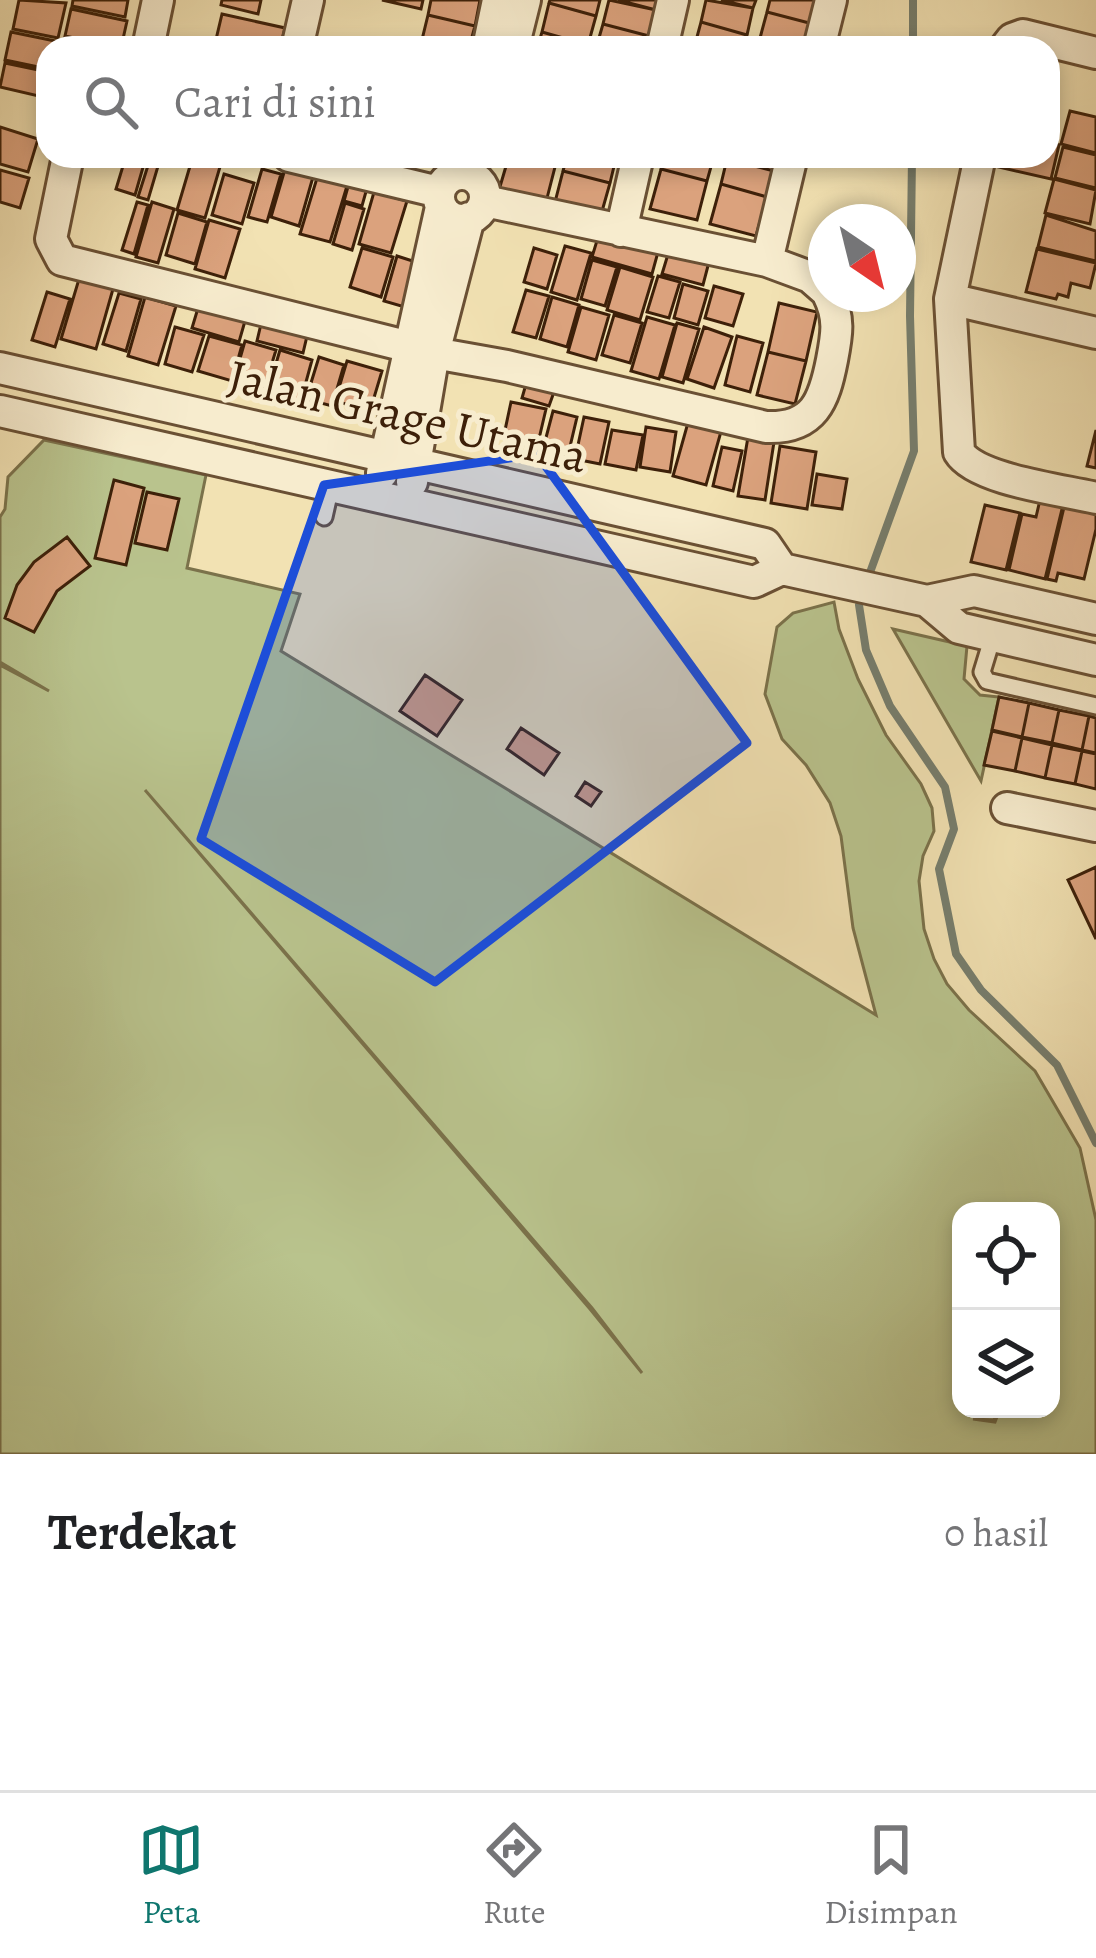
<!DOCTYPE html>
<html lang="id">
<head>
<meta charset="utf-8">
<style>
  :root { --surface:#fff; --page:#f2f2f2; --text:#202124; --muted:#757577; --line:#e0e0e0; --accent:#0f766e }
  body { margin:0; font-family:Alegreya,serif; background:var(--page); color:var(--text) }
  .controls { position:absolute; right:36px; bottom:36px; display:grid; overflow:hidden; border-radius:24px; box-shadow:0 6px 18px #0003 }
  .controls button { width:108px; height:108px; display:grid; place-items:center; padding:0; border:0; border-bottom:3px solid var(--line); background:var(--surface); color:var(--text); font:60px sans-serif }
  .compass { position:absolute; left:808px; top:204px; width:108px; height:108px; border-radius:50%; background:var(--surface); box-shadow:0 6px 18px #0003; rotate:145deg }
  .list { margin:0; padding:0; list-style:none }
  h2 { display:flex; justify-content:space-between; align-items:center; height:156px; margin:0; padding:0 48px; font-size:51px }
  h2 small { font-size:39px; font-weight:400; color:var(--muted) }
  .icon { flex:none; width:66px; height:66px; fill:none; stroke:currentColor; stroke-width:2; stroke-linecap:round; stroke-linejoin:round }
  .map { position:relative; flex:none; width:1096px; height:1454px; overflow:hidden }
  .search { position:absolute; background:var(--surface); box-shadow:0 6px 18px #0003; left:36px; right:36px; top:36px; height:132px; display:flex; align-items:center; gap:30px; box-sizing:border-box; padding:0 42px; border-radius:36px; color:var(--muted); font-size:45px }
  .sheet { height:336px; background:var(--surface) }
  nav { display:flex; justify-content:space-around; align-items:center; box-sizing:border-box; height:168px; border-top:3px solid var(--line); background:var(--surface); font-size:33px; color:var(--muted) }
  nav a { display:grid; justify-items:center; gap:6px }
  nav .on { color:var(--accent) }
  .map>svg:first-child { display:block }
</style>
</head>
<body>
<div class="map">
<svg width="1096" height="1454" viewBox="0 0 1096 1454">
  <rect width="100%" height="100%" fill="#f2e2b3"/>
  <filter id="stains"><feTurbulence type="fractalNoise" baseFrequency=".00167" numOctaves="4"/><feColorMatrix values="0 0 0 0 .2 0 0 0 0 .09 0 0 0 0 .02 0 0 0 .5 -.17"/></filter>
  <radialGradient id="worn" r=".72"><stop offset=".6" stop-color="#630" stop-opacity="0"/><stop offset="1" stop-color="#630" stop-opacity=".3"/></radialGradient>
  <path fill="#b9c38d" stroke="#7b724b" stroke-width="3" fill-rule="evenodd" d="M 44,440 L 206,475 L 187,568 L 300,594 L 281,651 L 876,1015 L 853,928 L 841,836 L 830,803 L 806,765 L 782,739 L 765,694 L 777,627 L 793,613 L 834,602 L 839,629 L 858,679 L 886,735 L 921,784 L 932,808 L 934,831 L 923,856 L 919,881 L 924,929 L 934,959 L 947,984 L 969,1010 L 1035,1071 L 1080,1148 L 1096,1220 L 1096,1454 L 0,1454 L 0,665 L 49,691 L 0,662 L 0,517 L 5,509 L 8,477 ZM 145,790 L 592,1308 L 642,1373 L 590,1309 ZM 981,1208 L 983,1211 L 1051,1211 L 1051,1409 L 1000,1409 L 995,1422 L 973,1419 L 994,1420 L 998,1409 L 961,1409 L 961,1211 L 981,1211 Z
    M 893,629 L 967,646 L 964,679 L 980,695 L 999,697 L 981,781 Z"/>
  <g fill="none" stroke-linecap="round" stroke-linejoin="round">
    <path stroke="#767e6e" stroke-width="8" d="M 913,0 L 913,48
      M 868,578 L 914,451 L 910,316 L 912,156
      M 863,592 L 859,605 L 866,650 L 890,706 L 945,787 L 954,829 L 939,869 L 956,954 L 981,990 L 1057,1065 L 1096,1143"/>
  </g>
  <path fill="#dba27d" stroke="#3d2009" stroke-width="3" d="M 19,0 L 66,3 L 58,38 L 13,29 Z
    M 73,0 L 128,0 L 125,17 L 72,6 Z
    M 222,0 L 261,0 L 258,14 L 221,5 Z
    M 382,0 L 423,0 L 421,9 Z
    M 431,0 L 480,0 L 475,26 L 428,15 Z
    M 550,0 L 600,0 L 596,16 L 549,3 Z
    M 609,0 L 656,10 L 649,36 L 603,24 Z
    M 618,0 L 659,0 L 656,10 Z
    M 706,0 L 753,8 L 747,35 L 701,22 Z
    M 721,0 L 756,0 L 753,8 Z
    M 770,0 L 820,0 L 813,24 L 767,12 Z
    M 549,3 L 596,16 L 588,45 L 542,32 Z
    M 71,9 L 127,21 L 121,48 L 65,36 Z
    M 767,12 L 813,24 L 807,48 L 760,38 Z
    M 222,14 L 285,28 L 280,48 L 214,48 Z
    M 428,15 L 475,26 L 469,48 L 420,48 Z
    M 701,22 L 747,35 L 743,48 L 694,48 Z
    M 603,24 L 649,36 L 646,48 L 596,48 Z
    M 11,32 L 55,41 L 53,48 L 48,48 L 48,69 L 5,60 Z
    M 542,32 L 588,45 L 587,48 L 537,48 Z
    M 760,38 L 800,48 L 757,48 Z
    M 64,39 L 109,48 L 62,48 Z
    M 5,63 L 48,72 L 47,98 L 0,87 Z
    M 1070,111 L 1096,117 L 1096,153 L 1061,144 Z
    M 0,127 L 38,139 L 28,172 L 0,164 Z
    M 1048,143 L 1059,145 L 1051,179 L 994,166 L 997,156 L 1048,156 Z
    M 1063,147 L 1096,155 L 1096,188 L 1055,178 Z
    M 126,156 L 146,157 L 135,195 L 116,189 Z
    M 151,156 L 161,156 L 148,200 L 138,197 Z
    M 193,156 L 222,160 L 205,218 L 177,210 Z
    M 509,156 L 531,156 L 556,163 L 546,202 L 499,190 Z
    M 567,156 L 616,158 L 610,183 L 563,171 Z
    M 665,156 L 714,156 L 707,181 L 661,169 Z
    M 728,156 L 778,156 L 774,171 L 727,159 Z
    M 727,159 L 774,171 L 767,197 L 721,184 Z
    M 262,169 L 281,174 L 267,222 L 248,217 Z
    M 285,169 L 313,177 L 299,226 L 271,217 Z
    M 661,169 L 707,181 L 697,220 L 650,209 Z
    M 0,170 L 29,178 L 20,208 L 0,202 Z
    M 563,171 L 610,183 L 599,222 L 553,210 Z
    M 224,174 L 254,183 L 242,224 L 212,215 Z
    M 317,178 L 347,186 L 330,242 L 300,234 Z
    M 1054,179 L 1096,190 L 1090,224 L 1045,213 Z
    M 349,183 L 367,188 L 362,206 L 344,201 Z
    M 721,184 L 767,197 L 756,236 L 710,224 Z
    M 374,192 L 407,201 L 391,253 L 359,244 Z
    M 137,202 L 148,205 L 134,254 L 122,250 Z
    M 152,202 L 174,209 L 158,263 L 136,257 Z
    M 345,203 L 364,209 L 352,250 L 333,244 Z
    M 178,213 L 207,222 L 195,264 L 166,255 Z
    M 1046,215 L 1096,231 L 1096,261 L 1038,247 Z
    M 209,220 L 240,229 L 225,278 L 195,269 Z
    M 599,234 L 658,252 L 652,274 L 592,257 Z
    M 565,246 L 591,253 L 577,300 L 551,292 Z
    M 362,248 L 393,257 L 381,297 L 350,287 Z
    M 534,248 L 557,255 L 547,289 L 524,282 Z
    M 1037,249 L 1096,263 L 1090,288 L 1071,283 L 1068,297 L 1058,294 L 1056,299 L 1026,292 Z
    M 669,251 L 709,262 L 703,285 L 662,274 Z
    M 397,256 L 422,264 L 408,308 L 384,301 Z
    M 592,260 L 617,267 L 605,306 L 581,299 Z
    M 620,267 L 653,277 L 640,320 L 607,310 Z
    M 658,276 L 680,282 L 669,318 L 647,312 Z
    M 79,279 L 113,289 L 96,349 L 61,339 Z
    M 683,284 L 708,291 L 698,325 L 674,318 Z
    M 714,286 L 743,294 L 733,326 L 705,318 Z
    M 526,290 L 549,296 L 536,338 L 513,332 Z
    M 47,292 L 70,299 L 55,347 L 32,340 Z
    M 119,293 L 141,299 L 126,351 L 103,344 Z
    M 145,297 L 176,306 L 158,365 L 128,356 Z
    M 552,297 L 579,305 L 567,347 L 540,339 Z
    M 779,303 L 817,312 L 806,361 L 768,352 Z
    M 581,307 L 609,315 L 596,360 L 568,352 Z
    M 198,308 L 245,321 L 239,342 L 192,328 Z
    M 614,315 L 642,323 L 630,363 L 602,355 Z
    M 647,317 L 675,325 L 659,379 L 631,371 Z
    M 677,323 L 699,329 L 683,383 L 662,377 Z
    M 261,324 L 307,336 L 303,353 L 257,341 Z
    M 175,327 L 204,335 L 192,372 L 165,364 Z
    M 704,327 L 732,337 L 714,388 L 687,379 Z
    M 209,336 L 242,345 L 232,381 L 198,371 Z
    M 737,336 L 763,343 L 750,392 L 725,385 Z
    M 245,341 L 276,350 L 261,399 L 231,390 Z
    M 280,350 L 312,360 L 300,404 L 267,394 Z
    M 768,352 L 806,361 L 795,404 L 757,395 Z
    M 319,357 L 344,365 L 332,406 L 306,399 Z
    M 347,361 L 382,371 L 370,411 L 335,401 Z
    M 526,384 L 554,392 L 549,406 L 522,398 Z
    M 511,402 L 546,409 L 538,443 L 504,435 Z
    M 553,411 L 577,417 L 568,455 L 543,449 Z
    M 584,417 L 609,422 L 600,464 L 575,459 Z
    M 689,419 L 722,428 L 706,485 L 673,476 Z
    M 646,427 L 676,432 L 670,472 L 640,467 Z
    M 612,430 L 643,435 L 636,470 L 605,464 Z
    M 1096,430 L 1096,468 L 1087,466 Z
    M 748,437 L 774,442 L 765,500 L 738,496 Z
    M 780,446 L 816,452 L 807,509 L 771,503 Z
    M 722,447 L 742,451 L 733,491 L 713,486 Z
    M 817,474 L 847,479 L 842,509 L 812,505 Z
    M 114,480 L 144,488 L 126,565 L 95,558 Z
    M 147,492 L 179,499 L 167,550 L 135,543 Z
    M 1040,500 L 1063,505 L 1045,579 L 1009,570 L 1022,514 L 1036,517 Z
    M 1065,503 L 1096,510 L 1096,529 L 1084,579 L 1058,573 L 1056,581 L 1047,579 Z
    M 985,505 L 1020,513 L 1006,570 L 971,562 Z
    M 67,537 L 90,566 L 57,591 L 34,632 L 5,618 L 17,585 L 34,562 Z
    M 425,675 L 462,700 L 437,736 L 400,711 Z
    M 999,697 L 1029,703 L 1022,737 L 992,730 Z
    M 1029,703 L 1059,710 L 1052,743 L 1022,737 Z
    M 1059,710 L 1089,716 L 1082,750 L 1052,743 Z
    M 1089,716 L 1096,718 L 1096,753 L 1082,750 Z
    M 521,728 L 559,753 L 544,775 L 507,749 Z
    M 992,731 L 1022,738 L 1015,771 L 984,765 Z
    M 1022,738 L 1052,745 L 1045,778 L 1015,771 Z
    M 1052,745 L 1082,751 L 1075,784 L 1045,778 Z
    M 1082,751 L 1096,754 L 1096,789 L 1075,784 Z
    M 585,782 L 601,792 L 591,806 L 576,796 Z
    M 1096,867 L 1096,939 L 1068,880 Z"/>
  <g fill="none" stroke-linecap="round" stroke-linejoin="round">
    <defs>
      <path id="service" d="M 324,517 L 331,486
        M 993,636 L 982,672 L 987,681 L 1096,706"/>
      <path id="minor" d="M 148,48 L 158,0
        M 297,48 L 308,0
        M 488,48 L 498,0
        M 513,48 L 525,0
        M 662,48 L 673,0
        M 819,48 L 831,0
        M 1005,48 L 1012,39 L 1023,35 L 1096,53
        M 68,156 L 51,239 L 62,260 L 434,353 L 507,366 L 766,427 C 814,429 824,401 832,360 C 837,334 840,318 828,294
        M 289,156 L 439,192
        M 980,156 L 950,299 L 959,452 C 976,480 1063,490 1096,498
        M439 197a23 23 0 1 1 46 0a23 23 0 1 1-46 0Z
        M 485,201 L 767,261 L 810,277 L 826,291
        M 621,231 L 638,156
        M 767,261 L 792,156
        M 950,299 L 1096,333
        M 0,368 L 765,544 L 782,569
        M 0,411 L 754,582 L 782,569 L 927,601 L 974,591 L 1096,619
        M 382,473 L 441,207
        M 412,482 L 434,353 L 469,218
        M 927,601 L 959,628 L 1096,660
        M 1007,808 L 1096,826"/>
    </defs>
    <use href="#service" stroke="#6a5034" stroke-width="21"/>
    <use href="#minor" stroke="#6a5034" stroke-width="36"/>
    <use href="#service" stroke="#f7ecce" stroke-width="15"/>
    <use href="#minor" stroke="#f7ecce" stroke-width="30"/>
  </g>
  <path fill="#1d4ed8" fill-opacity="0.2" stroke="#1d4ed8" stroke-width="9" stroke-linejoin="round" d="M 537,454 L 747,743 L 435,982 L 201,839 L 324,485 Z"/>
  <g text-anchor="middle" stroke-width="10" stroke-linejoin="round" paint-order="stroke">
    <g font-size="48" fill="#3d2009" stroke="#f7ecce">
      <text transform="translate(408 415) rotate(13)" y="17">Jalan Grage Utama</text>
    </g>
  </g>
  <rect width="100%" height="100%" filter="url(#stains)"/>
  <rect width="100%" height="100%" fill="url(#worn)"/>
</svg>
<div class="controls">
<button><svg class="icon" aria-label="locate" viewBox="0 0 24 24"><circle cx="12" cy="12" r="6"/><path d="M12 2v4M12 18v4M2 12h4M18 12h4"/></svg></button>
<button><svg class="icon" aria-label="layers" viewBox="0 0 24 24"><path d="M12 4l9 5-9 5-9-5zM3 14l9 5 9-5"/></svg></button>
</div>
<svg class="compass" viewBox="-18 -18 36 36"><path d="M0-13l5 13h-10z" fill="#e53935"/><path d="M0 13l5-13h-10z" fill="#757577"/></svg>
<div class="search"><svg class="icon" aria-label="search" viewBox="0 0 24 24"><circle cx="10" cy="10" r="6"/><path d="M15 15l6 6"/></svg>Cari di sini</div>
</div>
<section class="sheet">
<h2>Terdekat<small>0 hasil</small></h2>
<ul class="list">
</ul>
</section>
<nav>
<a class="on"><svg class="icon" aria-label="map" viewBox="0 0 24 24"><path d="M3 6l6-2 6 2 6-2v14l-6 2-6-2-6 2zM9 4v14M15 6v14"/></svg>Peta</a>
<a><svg class="icon" aria-label="directions" viewBox="0 0 24 24"><path d="M12 3l9 9-9 9-9-9zM9 14v-3h6M13 9l2 2-2 2"/></svg>Rute</a>
<a><svg class="icon" aria-label="saved" viewBox="0 0 24 24"><path d="M7 4h10v16l-5-4-5 4z"/></svg>Disimpan</a>
</nav>
</body>
</html>
